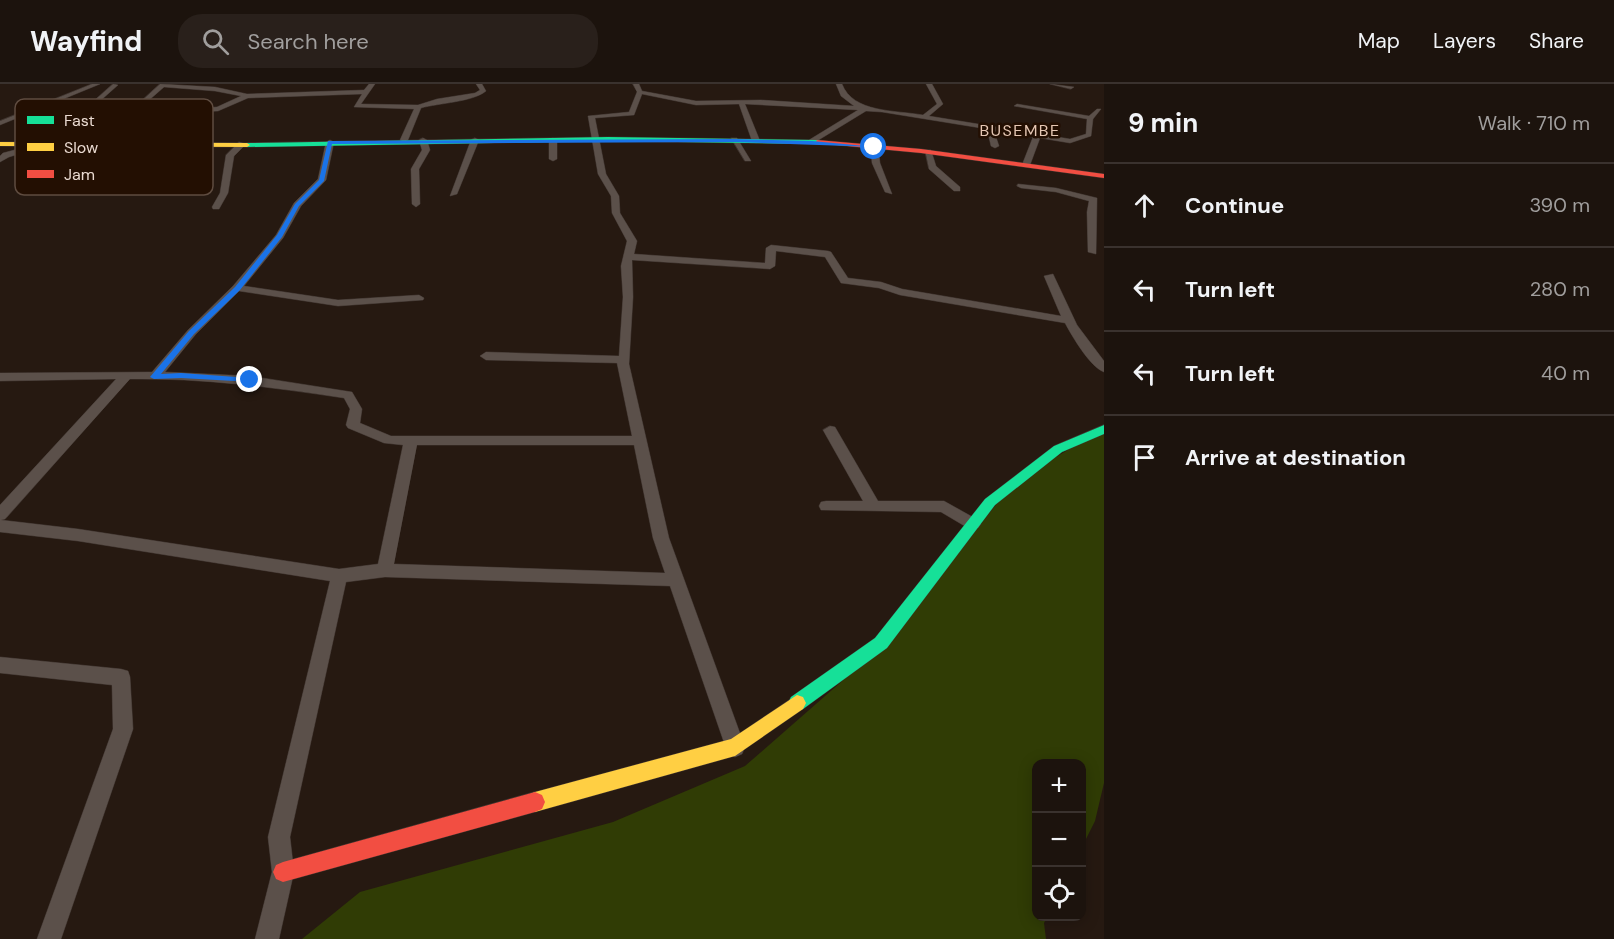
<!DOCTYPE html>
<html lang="en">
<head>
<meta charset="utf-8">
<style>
  :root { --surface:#1c130d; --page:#29201b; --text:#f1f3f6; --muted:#a09e9d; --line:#3a322e }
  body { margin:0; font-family:"DM Sans",sans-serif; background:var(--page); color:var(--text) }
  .controls { position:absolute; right:18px; bottom:18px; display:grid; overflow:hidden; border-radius:12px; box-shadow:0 3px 15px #0003 }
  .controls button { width:54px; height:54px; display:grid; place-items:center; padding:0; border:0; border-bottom:2px solid var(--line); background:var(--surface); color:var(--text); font:30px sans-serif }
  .stop { position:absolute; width:18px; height:18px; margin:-14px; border:4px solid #1a73e8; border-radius:50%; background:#fff }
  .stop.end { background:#1a73e8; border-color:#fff; box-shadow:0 2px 6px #0008 }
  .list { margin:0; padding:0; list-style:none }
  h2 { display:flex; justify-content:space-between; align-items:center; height:78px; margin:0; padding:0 24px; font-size:26px }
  h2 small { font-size:20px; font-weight:400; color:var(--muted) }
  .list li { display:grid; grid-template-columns:39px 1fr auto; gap:18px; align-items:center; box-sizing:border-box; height:84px; padding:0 24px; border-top:2px solid var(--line) }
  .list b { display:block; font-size:22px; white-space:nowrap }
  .list em { font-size:20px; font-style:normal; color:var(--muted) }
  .icon { flex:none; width:33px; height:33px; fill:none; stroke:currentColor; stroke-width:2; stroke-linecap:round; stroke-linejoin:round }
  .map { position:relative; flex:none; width:1104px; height:855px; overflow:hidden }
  header { display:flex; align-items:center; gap:36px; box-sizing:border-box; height:84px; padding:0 30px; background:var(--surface); border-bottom:2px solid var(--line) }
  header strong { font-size:28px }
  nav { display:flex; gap:33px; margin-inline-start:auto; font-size:21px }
  .search { width:420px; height:54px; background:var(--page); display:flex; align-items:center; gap:15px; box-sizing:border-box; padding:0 21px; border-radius:24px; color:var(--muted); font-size:22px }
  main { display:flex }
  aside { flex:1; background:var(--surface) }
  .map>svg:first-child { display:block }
</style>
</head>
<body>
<header>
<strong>Wayfind</strong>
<div class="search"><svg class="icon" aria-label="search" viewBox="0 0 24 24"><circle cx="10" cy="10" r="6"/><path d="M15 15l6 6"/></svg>Search here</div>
<nav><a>Map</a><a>Layers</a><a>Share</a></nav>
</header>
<main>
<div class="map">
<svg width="1104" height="855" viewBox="0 0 1104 855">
  <rect width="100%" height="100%" fill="#261911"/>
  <path fill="#303c05" d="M 1104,344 L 1104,699 L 1095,737 L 1082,763 L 1082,680 L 1036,680 L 1036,832 L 1047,833 L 1044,839 L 1046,855 L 302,855 L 360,808 L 613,738 L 745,682 L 889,556 L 1013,399 Z"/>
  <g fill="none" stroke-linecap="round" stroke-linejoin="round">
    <defs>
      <path id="street" d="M 92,0 L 100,0 L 0,41 L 0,37 Z
        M 113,0 L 118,1 L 91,25 L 81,30 L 42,63 L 9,73 L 0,78 L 0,72 L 3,69 L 33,61 L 87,23 Z
        M 160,0 L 215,3 L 247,10 L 364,6 L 369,0 L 375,0 L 361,20 L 418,21 L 437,15 L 475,9 L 480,6 L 476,0 L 482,0 L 486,7 C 473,18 439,19 421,24 L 408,56 L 404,58 L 400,56 L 414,25 L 354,23 L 362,10 L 248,14 L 218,27 L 176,29 L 174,26 L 217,23 L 241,12 L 215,7 L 164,3 L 140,24 L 136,24 L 136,22 Z
        M 633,0 L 639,0 L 642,7 L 696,17 L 761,16 L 854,22 L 841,12 L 836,0 L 842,0 C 853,29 895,26 923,31 L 937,20 L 926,0 L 932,0 L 943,20 L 929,32 L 1070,55 L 1086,50 L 1087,35 L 1014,22 L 1017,20 L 1089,32 L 1097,25 L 1101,25 L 1093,35 L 1091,52 L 1070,59 L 1040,54 L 1030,81 L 1026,83 L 1022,81 L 1033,53 L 994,47 L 999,62 L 995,64 L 991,62 L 987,45 L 882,28 L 866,27 L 812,60 L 809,56 L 858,26 L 745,20 L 760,57 L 756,59 L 752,57 L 739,20 L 696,21 L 642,10 L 634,31 L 595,34 L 606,90 L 619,112 L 620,129 L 637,157 L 634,170 L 765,179 L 766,164 L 771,161 L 828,167 L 831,168 L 848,194 L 881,198 L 902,205 L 1061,232 L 1044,192 L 1053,190 L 1077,241 L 1104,277 L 1104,288 C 1090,283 1072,252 1065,239 L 900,211 L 879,204 L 841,199 L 825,173 L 776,167 L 775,182 L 770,185 L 632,176 L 633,213 L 629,280 L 669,454 L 745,663 L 742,670 L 735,673 L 728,670 L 670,502 L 385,493 L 346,498 L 290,753 L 294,788 L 279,855 L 255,855 L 272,788 L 268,753 L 330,497 L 78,457 L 0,448 L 0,421 L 116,295 L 0,297 L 0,289 L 152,288 L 188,246 L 233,202 L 276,151 L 294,119 L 318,95 L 326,58 L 330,56 L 334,58 L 326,96 L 301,122 L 283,154 L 244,202 L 338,216 L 419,211 L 424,214 L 423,216 L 338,222 L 239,207 L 196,250 L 165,288 L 250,292 L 352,308 L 362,325 L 360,339 L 391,352 L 632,352 L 617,279 L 486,276 L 480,272 L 486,268 L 619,272 L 623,213 L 621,182 L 627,157 L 612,129 L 611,112 L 598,90 L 588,32 L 629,28 L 637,8 ZM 130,295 C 203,294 270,303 344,314 L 350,325 L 346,341 L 348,344 L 384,359 L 403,361 L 378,480 L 339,485 L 78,445 L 1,436 L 5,435 ZM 417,361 L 634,361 L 653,454 L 665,489 L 394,480 Z
        M 1050,0 L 1074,3 L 1071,5 Z
        M 423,54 L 427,56 L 430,66 L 419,85 L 420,120 L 416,123 L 412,120 L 411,85 L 422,66 L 419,56 Z
        M 475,54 L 479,56 L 457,110 L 450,112 L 471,56 Z
        M 553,54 L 557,56 L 557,75 L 553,77 L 549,75 L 549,56 Z
        M 731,54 L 737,54 L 751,77 L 745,77 Z
        M 239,58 L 246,60 L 234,72 L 228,109 L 219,125 L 213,125 L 212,123 L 220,109 L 226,71 Z
        M 871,61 L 878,63 L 880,79 L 892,110 L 885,108 L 872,79 Z
        M 925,66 L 931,66 L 936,82 L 960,103 L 960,107 L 954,107 L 929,85 Z
        M 1018,100 L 1056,104 L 1097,114 L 1096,170 L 1088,168 L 1087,128 L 1089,117 L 1056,108 L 1021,104 L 1017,102 Z
        M 830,342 L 835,343 L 878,417 L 944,417 L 978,436 L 981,440 L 978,444 L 968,444 L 941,428 L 821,426 L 819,422 L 821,418 L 826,417 L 863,417 L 823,346 Z
        M 0,573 L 121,585 L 128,587 L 130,593 L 133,645 L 61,855 L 37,855 L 113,645 L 112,601 L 0,589 Z"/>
      <path id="fast" d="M 608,53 L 817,56 L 820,58 L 817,60 L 608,57 L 247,63 L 244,61 L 247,59 Z
        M 1104,341 L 1104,350 L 1062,368 L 995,421 L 887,564 L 803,625 L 797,627 L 791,625 L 788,619 L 791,613 L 875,554 L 985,415 L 1054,362 Z"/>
      <path id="slow" d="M 0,58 L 247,59 L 250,61 L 247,63 L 0,62 Z
        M 797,611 L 803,613 L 806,619 L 803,625 L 735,672 L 535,728 L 528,725 L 525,718 L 528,711 L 535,708 L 731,655 Z"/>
      <path id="jam" d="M 817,56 L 921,65 L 1104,90 L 1104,94 L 921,69 L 815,59 Z
        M 535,708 L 542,711 L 545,718 L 542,725 L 535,728 L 283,798 L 276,795 L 273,788 L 276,781 L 283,778 Z"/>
    </defs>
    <use href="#street" stroke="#3f342f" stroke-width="1"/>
    <use href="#fast" stroke="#3f342f" stroke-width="1"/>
    <use href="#slow" stroke="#3f342f" stroke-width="1"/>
    <use href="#jam" stroke="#3f342f" stroke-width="1"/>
    <use href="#street" fill="#5b504a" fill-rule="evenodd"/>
    <use href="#fast" fill="#16e098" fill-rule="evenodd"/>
    <use href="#slow" fill="#ffcf43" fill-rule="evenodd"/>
    <use href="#jam" fill="#f24e42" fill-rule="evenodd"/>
  </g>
  <path fill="#1a73e8" d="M 734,55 L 812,57 L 876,63 L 734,58 L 332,60 L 324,97 L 299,122 L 282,153 L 240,206 L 194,250 L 161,290 L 181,289 L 250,294 L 252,294 L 252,298 L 181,294 L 154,295 L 150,293 L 189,247 L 235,203 L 277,151 L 295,120 L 319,96 L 328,57 Z"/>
  <g text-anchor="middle" stroke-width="5" stroke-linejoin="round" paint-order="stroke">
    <g font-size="16" letter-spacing="1.5" fill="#e5c7b4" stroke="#230f02">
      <text x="1020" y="52">BUSEMBE</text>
    </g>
  </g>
  <rect x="15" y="15" width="198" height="96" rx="9" fill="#230f02" stroke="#5f4c40" stroke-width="1.5"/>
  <rect x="27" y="32" width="27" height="8" fill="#16e098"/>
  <rect x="27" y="59" width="27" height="8" fill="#ffcf43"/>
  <rect x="27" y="86" width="27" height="8" fill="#f24e42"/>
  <g font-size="16" fill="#eadad1">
    <text x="64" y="42">Fast</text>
    <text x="64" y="69">Slow</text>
    <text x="64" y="96">Jam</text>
  </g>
</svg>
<div class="controls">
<button>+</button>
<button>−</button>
<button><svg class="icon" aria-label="locate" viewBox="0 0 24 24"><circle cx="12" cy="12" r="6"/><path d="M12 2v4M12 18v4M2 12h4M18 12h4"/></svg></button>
</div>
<div class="stop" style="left:874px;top:63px"></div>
<div class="stop end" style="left:250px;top:296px"></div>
</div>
<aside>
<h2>9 min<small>Walk · 710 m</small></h2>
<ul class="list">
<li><svg class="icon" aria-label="ahead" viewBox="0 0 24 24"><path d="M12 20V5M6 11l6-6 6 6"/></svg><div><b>Continue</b></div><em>390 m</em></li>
<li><svg class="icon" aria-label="left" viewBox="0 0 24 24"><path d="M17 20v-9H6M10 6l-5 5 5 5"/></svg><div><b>Turn left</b></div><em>280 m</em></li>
<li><svg class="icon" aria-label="left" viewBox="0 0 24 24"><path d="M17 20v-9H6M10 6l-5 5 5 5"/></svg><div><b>Turn left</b></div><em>40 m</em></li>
<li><svg class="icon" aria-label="arrive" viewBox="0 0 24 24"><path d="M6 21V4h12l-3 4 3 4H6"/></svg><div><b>Arrive at destination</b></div></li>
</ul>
</aside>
</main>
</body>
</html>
